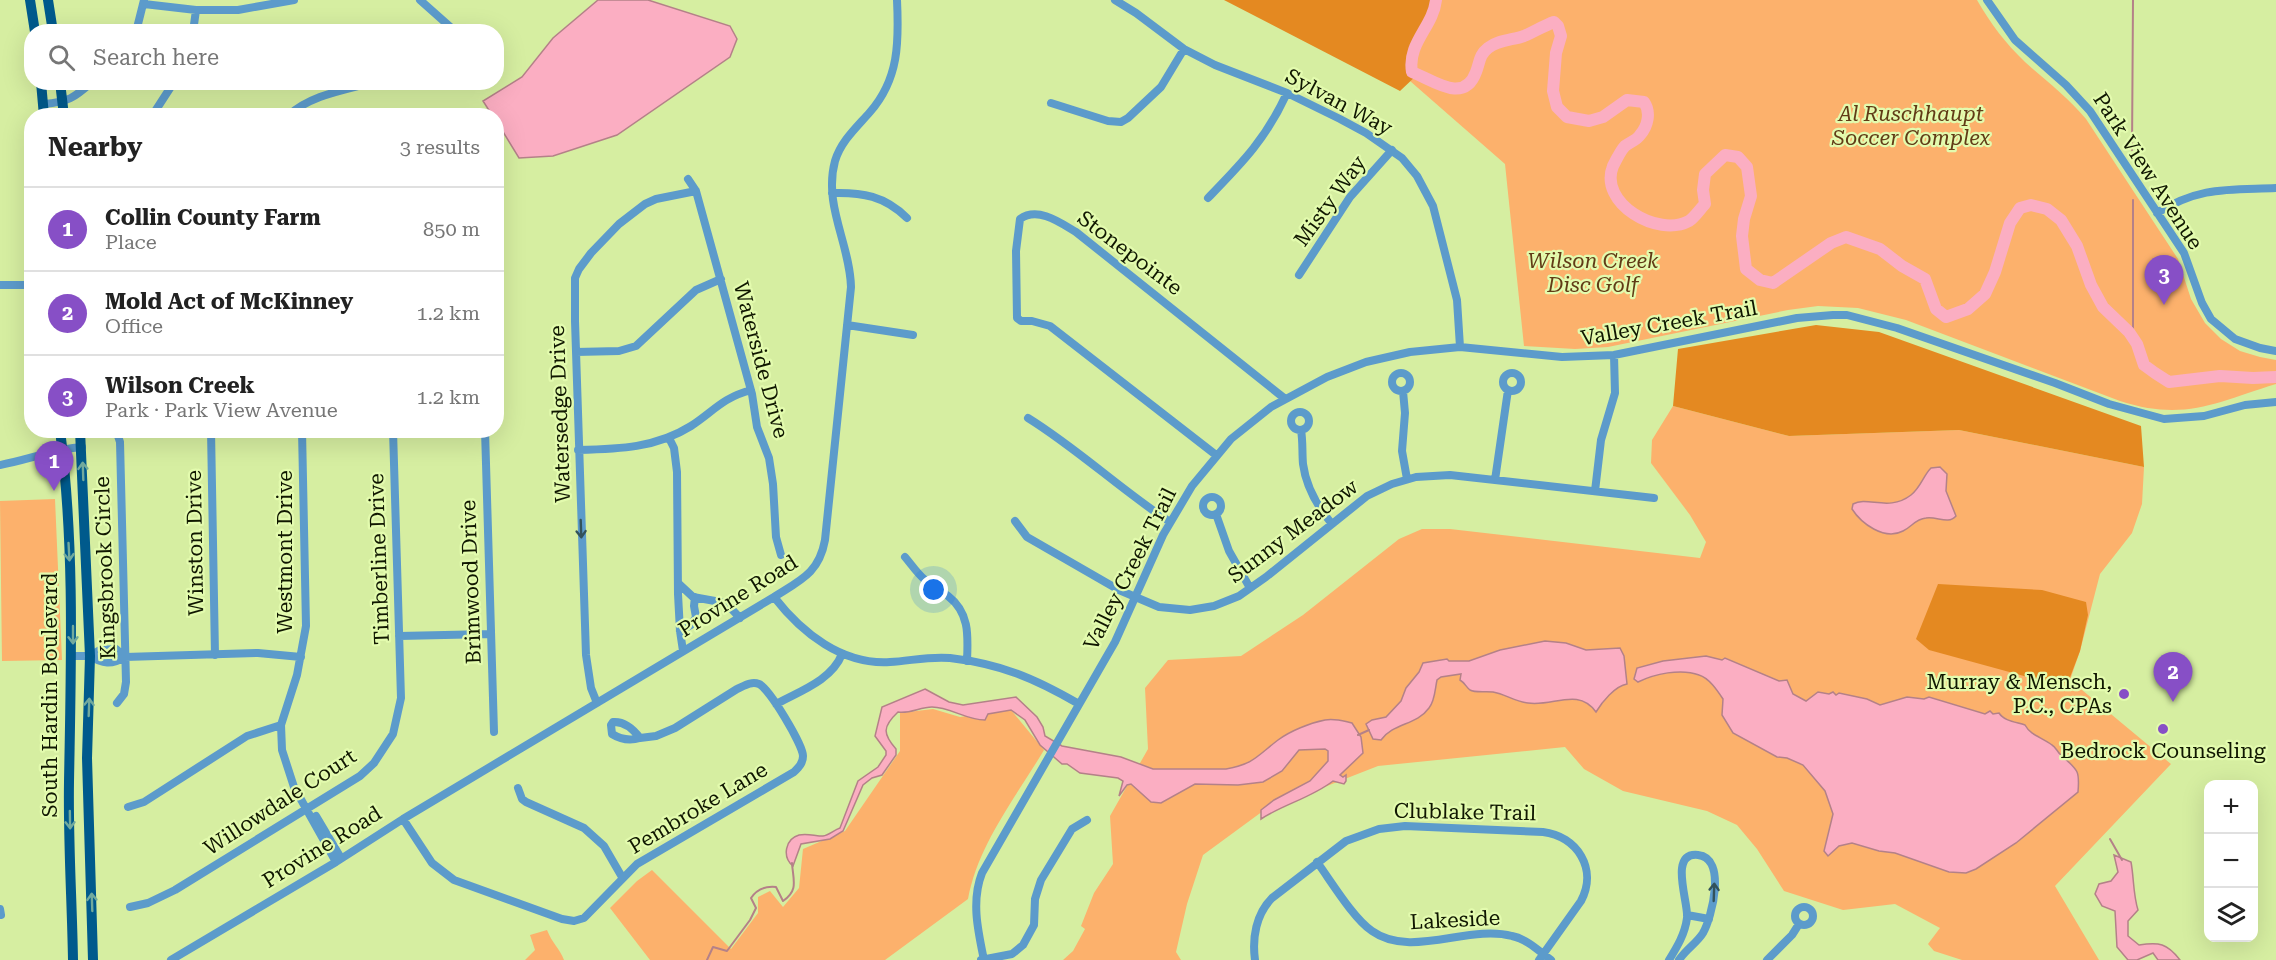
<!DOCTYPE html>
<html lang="en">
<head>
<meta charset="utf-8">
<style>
  :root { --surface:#fff; --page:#f6f6f6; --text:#222; --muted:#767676; --line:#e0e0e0; --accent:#874fc6 }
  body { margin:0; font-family:"Roboto Serif",serif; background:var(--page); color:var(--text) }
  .controls { position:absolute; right:18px; bottom:18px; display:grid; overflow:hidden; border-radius:12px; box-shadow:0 6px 24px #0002 }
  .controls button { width:54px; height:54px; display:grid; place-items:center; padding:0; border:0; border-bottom:2px solid var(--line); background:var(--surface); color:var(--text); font:30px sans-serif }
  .you { position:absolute; left:934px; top:590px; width:21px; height:21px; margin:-15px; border:4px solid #fff; border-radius:50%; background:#1a73e8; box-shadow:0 0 0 9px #1a73e833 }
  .badge { display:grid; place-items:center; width:39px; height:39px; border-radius:50%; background:var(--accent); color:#fff; font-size:20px; font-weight:700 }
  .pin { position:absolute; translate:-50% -50px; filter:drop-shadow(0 2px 3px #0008) }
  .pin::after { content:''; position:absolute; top:32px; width:21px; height:18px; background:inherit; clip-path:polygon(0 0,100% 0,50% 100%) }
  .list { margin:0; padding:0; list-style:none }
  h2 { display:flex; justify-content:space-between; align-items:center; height:78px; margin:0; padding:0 24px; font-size:26px }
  h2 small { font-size:20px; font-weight:400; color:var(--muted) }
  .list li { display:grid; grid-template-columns:39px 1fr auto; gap:18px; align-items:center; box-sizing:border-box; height:84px; padding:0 24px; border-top:2px solid var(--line) }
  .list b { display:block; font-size:22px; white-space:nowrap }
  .list p { margin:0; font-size:20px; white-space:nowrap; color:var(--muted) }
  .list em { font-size:20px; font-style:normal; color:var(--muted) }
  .icon { flex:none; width:33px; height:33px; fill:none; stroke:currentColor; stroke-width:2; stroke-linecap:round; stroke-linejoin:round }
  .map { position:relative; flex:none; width:2276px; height:960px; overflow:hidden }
  .search { position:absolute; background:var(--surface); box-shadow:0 6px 24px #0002; left:24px; top:24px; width:480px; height:66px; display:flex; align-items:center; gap:15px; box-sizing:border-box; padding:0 21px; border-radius:24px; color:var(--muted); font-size:22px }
  .panel { position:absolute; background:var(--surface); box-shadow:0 6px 24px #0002; left:24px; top:108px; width:480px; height:330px; border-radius:24px }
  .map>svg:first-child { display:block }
</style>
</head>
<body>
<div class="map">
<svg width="2276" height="960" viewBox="0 0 2276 960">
  <rect width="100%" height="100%" fill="#d6eea1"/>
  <path fill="#fcb16c" d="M 1435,0 L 1977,0 C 1990,23 2006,44 2025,62 C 2046,81 2068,97 2086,119 L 2178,259 L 2191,299 L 2205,323 L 2221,339 L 2240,351 L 2260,357 L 2276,360 L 2276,384 C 2217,402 2185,422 2120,401 L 1906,320 L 1858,308 L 1818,306 L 1788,310 L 1608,347 L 1575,349 L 1524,346 L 1505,164 L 1410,81 L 1418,74 L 1407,63 L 1422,36 Z
    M 1673,406 L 1789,436 L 1959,430 L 2144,467 L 2142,504 L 2132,533 L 2100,574 L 2080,651 L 2070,680 L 2171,764 L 2055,886 L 2099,960 L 1962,960 L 1934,951 L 1928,944 L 1940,928 L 1895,904 L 1843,910 L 1784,891 L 1757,849 L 1737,825 L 1707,811 L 1623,791 L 1584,769 L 1565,747 L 1378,766 L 1263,811 L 1203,855 L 1187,904 L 1176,952 L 1181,960 L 1063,960 L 1073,951 L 1085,929 L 1081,926 L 1094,893 L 1113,864 L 1110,816 L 1148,749 L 1145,688 L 1168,660 L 1241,656 L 1303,615 L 1399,539 L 1422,529 L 1450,529 L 1700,558 L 1706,542 L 1690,515 L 1651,463 L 1652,440 Z
    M 55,499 L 62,660 L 2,661 L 0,501 Z
    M 933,709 L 960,717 L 1011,710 L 1044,750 C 1016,797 978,844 968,899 L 885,960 L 650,960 L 610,908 L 637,881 L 652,870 L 731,949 L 758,913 L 758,897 L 770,891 L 783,907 L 799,888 L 803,849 L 845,831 L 900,751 L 900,713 Z
    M 547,930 C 552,943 560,949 564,960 L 525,960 L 535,950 L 530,935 Z"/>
  <path fill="#e48921" d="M 1224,0 L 1435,0 L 1422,36 L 1407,62 L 1418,74 L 1400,91 Z
    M 1816,325 L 1879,332 L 2141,426 L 2144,467 L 1959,430 L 1789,436 L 1673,406 L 1678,349 Z
    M 1938,584 L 2042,590 L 2086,602 L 2088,615 L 2080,651 L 2069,680 L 2060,686 L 1929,650 L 1916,639 Z"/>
  <path fill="#fbaec2" stroke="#b48188" stroke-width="1.5" d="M 598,0 L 648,0 L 730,26 L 737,39 L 730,57 L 617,135 L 553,156 L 519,158 L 497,122 L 496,116 L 492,115 L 483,101 L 522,77 L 553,38 Z
    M 1940,467 L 1947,474 L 1946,491 L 1956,516 C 1948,525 1937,516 1926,518 C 1915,519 1912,527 1903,531 C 1884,541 1861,523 1852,509 L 1853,504 C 1868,496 1889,512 1911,495 C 1921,487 1923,476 1931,468 Z
    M 1545,641 L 1566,643 L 1586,650 L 1620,648 L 1624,656 L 1627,684 C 1615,686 1602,702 1596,712 C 1578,687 1553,707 1528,703 C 1516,702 1505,694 1493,692 C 1486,691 1475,693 1470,690 C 1466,687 1465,683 1460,680 L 1461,674 L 1441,677 L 1437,680 C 1435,689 1435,701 1429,708 C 1417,725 1393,723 1381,740 L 1373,739 L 1366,724 L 1372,720 L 1386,717 L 1401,701 L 1406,688 L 1419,672 L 1423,663 L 1447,659 L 1449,661 L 1469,661 L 1500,650 Z
    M 1706,656 L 1722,660 L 1725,658 L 1779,681 L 1787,680 L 1793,694 L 1806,701 L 1818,692 L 1829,694 L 1833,692 L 1836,695 L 1839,693 L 1867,699 L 1880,705 L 1907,697 L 1924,699 L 1929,697 L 1985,714 L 1990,711 L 1993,714 L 1999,713 C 2004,721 2016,722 2025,725 C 2031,736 2042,737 2052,745 C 2056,747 2057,752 2061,755 C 2077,770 2080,769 2078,792 L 2016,843 L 1976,869 L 1966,873 L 1949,872 L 1895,853 L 1879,851 L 1852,843 L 1839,846 L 1828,856 L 1824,851 L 1833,814 L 1825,791 L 1803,765 L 1787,758 L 1777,757 L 1733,733 L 1722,715 L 1723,699 C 1717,690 1709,678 1699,675 C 1681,668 1654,674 1638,682 L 1634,679 L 1637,668 L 1663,661 Z
    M 925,689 L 949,702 L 963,705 L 1016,697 L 1037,717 L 1043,727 L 1045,736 L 1062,746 L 1121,757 L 1153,769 L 1226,769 C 1254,764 1257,756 1278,740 C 1290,731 1310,723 1325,720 C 1335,718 1343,721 1352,723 L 1361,737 L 1363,753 L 1340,775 L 1343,777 L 1346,775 L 1346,781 L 1344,784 L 1333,781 C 1311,798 1284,804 1261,819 L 1261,810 L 1274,800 L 1310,781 L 1328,761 L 1328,751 L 1325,749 L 1299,750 L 1282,771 L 1263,782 L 1238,785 L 1195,784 L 1161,803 L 1151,802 L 1131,784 L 1127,785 L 1119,796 L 1123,781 L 1118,778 L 1080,773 L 1067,764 L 1062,764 L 1040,745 L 1025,720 L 1011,710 L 988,714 L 985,720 C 966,720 950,707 932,707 C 920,707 910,714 898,712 C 882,727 883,734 896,749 L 896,755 L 882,775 L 872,778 L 863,785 L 843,831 L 830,839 L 801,844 L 793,866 C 782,857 785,839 799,835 C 807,833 815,836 823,836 C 829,835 834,830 840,828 L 858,781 L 878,767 L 886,755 L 886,751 L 875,736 L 882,707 Z
    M 2114,855 L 2131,862 C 2134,878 2133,894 2138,910 L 2128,921 L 2128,936 L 2139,945 C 2159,942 2167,943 2180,960 L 2158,960 L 2153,953 L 2137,960 L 2128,960 L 2117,947 L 2115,911 L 2102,906 L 2095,894 L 2099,884 L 2111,881 L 2118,872 Z"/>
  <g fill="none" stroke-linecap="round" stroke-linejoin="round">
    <path stroke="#b48188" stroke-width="2" d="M 2132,150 L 2133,0
      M 2133,338 L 2133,200
      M 1358,735 L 1369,730
      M 2110,839 L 2122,860
      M 707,960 L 713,947 L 727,951 L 750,920 L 756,908 L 751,898 C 757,889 766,886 776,887 L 783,901 C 799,890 793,880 792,863"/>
    <path stroke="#fbaec2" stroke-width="12" d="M 1436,0 C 1433,27 1407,43 1412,72 C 1433,80 1464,105 1476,72 C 1480,62 1479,55 1488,48 C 1498,40 1513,40 1524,36 C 1534,32 1543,26 1554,22 L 1558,26 L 1561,36 L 1556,53 L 1553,91 L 1557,107 L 1567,117 L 1589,121 L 1603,117 L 1627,100 L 1644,102 C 1651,112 1648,126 1640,135 C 1637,140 1630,142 1625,146 C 1621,150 1616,160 1613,166 C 1598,203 1658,238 1689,221 C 1695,217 1700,209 1705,204 L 1703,190 L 1705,174 L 1725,155 L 1738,157 L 1747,167 L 1751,196 L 1744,219 L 1742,236 L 1746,269 L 1760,280 L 1773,283 L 1831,243 L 1846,237 L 1880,249 L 1902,266 L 1925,279 L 1936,309 L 1946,317 L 1968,309 L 1985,294 L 1995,272 L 2010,223 L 2020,208 L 2031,205 L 2047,209 L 2061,220 L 2077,246 L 2091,285 L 2103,307 L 2129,332 L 2137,344 L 2144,365 L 2155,373 L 2169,382 L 2220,376 L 2253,378 L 2276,377"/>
    <path stroke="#5c9bcb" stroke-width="8" d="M 420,0 L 456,32
      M 1115,0 L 1136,13 L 1184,49 L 1215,65 L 1287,93 L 1340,119 L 1366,133 L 1402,158 L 1417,176 L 1433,206 L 1457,300 L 1460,347
      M 1987,0 L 2015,40 L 2066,85 L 2090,111 L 2184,253 L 2202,303 L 2211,319 L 2235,339 L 2260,348 L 2276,351
      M 144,4 L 196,10 L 238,10 L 294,0
      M 136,32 L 144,0
      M 193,32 L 196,10
      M 1051,103 L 1108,121 L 1121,122 L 1128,118 L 1161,87 L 1184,49
      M 44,104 C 68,102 74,98 92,82
      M 152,116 L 174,82
      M 288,116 C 310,95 345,90 374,82
      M 688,179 L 696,191 L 752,394 L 757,427 L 769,458 L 773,484 L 776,537 L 781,555
      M 832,193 C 862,192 885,196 907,218
      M 1208,198 C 1242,163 1266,139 1287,93
      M 2157,213 C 2200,186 2228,190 2276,188
      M 1299,275 L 1350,197 L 1392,150
      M 0,285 L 32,285
      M 847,325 L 913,335
      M 576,352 L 619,351 L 636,346 L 696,290 L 721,279
      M1392 382a9 9 0 1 1 18 0a9 9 0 1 1-18 0Z
      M1503 382a9 9 0 1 1 18 0a9 9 0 1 1-18 0Z
      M 1403,391 L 1405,413 L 1402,451 L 1407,479
      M1291 421a9 9 0 1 1 18 0a9 9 0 1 1-18 0Z
      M 1028,418 C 1078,449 1121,490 1170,522
      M 116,430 L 120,442 L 126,682 L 124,694 L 117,703
      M 211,430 L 215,655
      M 302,430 L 306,626 L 297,675 L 281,725 L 282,750 L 294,787 L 336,862
      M 485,430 L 494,732
      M 1301,430 C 1303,441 1302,453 1303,464 C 1306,487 1317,506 1332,524
      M 669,438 L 674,448 L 677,472 L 678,594 L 680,631 L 683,651
      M 578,450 C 619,449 656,448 691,426 C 714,411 722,398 751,390
      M 1216,455 L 1050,326 L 1032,321 L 1021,321 L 1017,318 L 1016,251 L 1020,219 C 1038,206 1061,223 1076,232 L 1284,398
      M 0,465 C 28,460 54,449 82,447
      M 1495,480 L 1508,390
      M 1595,491 L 1601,440 L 1615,393 L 1614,355
      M1203 506a9 9 0 1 1 18 0a9 9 0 1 1-18 0Z
      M 1216,514 L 1229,551 L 1250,588
      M 1015,521 L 1027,537 L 1119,590 L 1159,607 L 1190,610 L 1214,606 L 1239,596 L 1266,577 L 1367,496 L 1392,484 L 1416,477 L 1450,475 L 1654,498
      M 905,557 C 911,564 917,573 924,579 C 931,586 940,590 948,596 C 970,613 968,636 967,661
      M 679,584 L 693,597 L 726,603 L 740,618
      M 774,597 C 802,633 842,665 890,662 C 910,661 929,656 950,658 C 1001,664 1034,678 1079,704
      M 680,631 L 691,625 L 696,617 L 694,606 L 695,597
      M 399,636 L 490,634
      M 73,656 L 90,656 L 100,650 L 116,649 L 125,657
      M 90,656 C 102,664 112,665 125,657 L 258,653 L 301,657
      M 597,703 L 591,688 L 586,655 L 575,321 L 575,278 L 579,269 L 591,253 L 619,224 L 645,204 L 656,199 L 696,191
      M 776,704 C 800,691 832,680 842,654
      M 613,722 C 624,721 634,730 640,738 C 630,741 620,739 612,734 L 611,725 Z
      M 518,788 L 522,799 L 526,802 L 584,828 L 604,846 L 622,877
      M 128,807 L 144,802 L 247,736 L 281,725
      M 316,816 L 341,858
      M 403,819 L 432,863 L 454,880 L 562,919 L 574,921 L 584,918 L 637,864 L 794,772 C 799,767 803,763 803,756 C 803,745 769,688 759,684 C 751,681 744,686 737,689 L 675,728 L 656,736 L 640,738
      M 1317,862 C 1331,881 1353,918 1372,931 C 1411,959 1469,924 1512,936 C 1527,939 1539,951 1551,960
      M 130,907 L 148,903 L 175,890 L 360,776 L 374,763 L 393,734 L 401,698 L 393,430
      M1795 916a9 9 0 1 1 18 0a9 9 0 1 1-18 0Z
      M 0,909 L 1,915
      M 1687,915 L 1709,919
      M 171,960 L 336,862 L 403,819 L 774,597 C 801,580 819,573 825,540 L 851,287 C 850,244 823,205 835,161 C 841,141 857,127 870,112 C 899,79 899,42 897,0
      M 981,960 L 1012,954 L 1023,945 L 1034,925 L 1035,899 L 1041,880 L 1072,829 L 1087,820
      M 984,960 C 978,931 971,901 982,873 L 1115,642 L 1163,535 L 1192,486 L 1231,439 L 1271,407 L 1327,377 L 1366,362 L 1410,352 L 1460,347 L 1562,357 L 1614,355 L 1797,318 L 1833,315 L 1847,315 L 1897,328 L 2055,383 L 2109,404 L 2164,419 L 2204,416 L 2245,405 L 2276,402
      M 1255,960 C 1252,938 1256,914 1272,898 L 1346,841 L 1379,829 L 1405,826 L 1543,832 C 1577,836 1598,869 1581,901 L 1539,960
      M 1669,960 C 1677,947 1685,934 1687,918 C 1689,903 1668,852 1698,855 C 1727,858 1712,917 1703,933 C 1697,943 1686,949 1679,960
      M 1767,960 L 1792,935 L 1799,924"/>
    <path stroke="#005a8c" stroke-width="10" d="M 30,0 L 35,32
      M 48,0 L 53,32
      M 41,82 L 44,116
      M 60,82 L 64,116
      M 60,430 C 75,548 71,664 69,782 C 68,841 72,901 73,960
      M 80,430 L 90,656 L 87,758 L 93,960"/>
  </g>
  <defs><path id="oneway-shaft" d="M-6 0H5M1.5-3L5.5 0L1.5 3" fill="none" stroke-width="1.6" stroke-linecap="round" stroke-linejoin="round" transform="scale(1.5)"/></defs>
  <g stroke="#72aa9d">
    <use href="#oneway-shaft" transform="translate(83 471) rotate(-92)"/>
    <use href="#oneway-shaft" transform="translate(69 552) rotate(87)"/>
    <use href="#oneway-shaft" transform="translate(73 635) rotate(90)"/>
    <use href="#oneway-shaft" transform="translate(89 707) rotate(-88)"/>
    <use href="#oneway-shaft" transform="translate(70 820) rotate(89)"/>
    <use href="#oneway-shaft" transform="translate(92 902) rotate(-92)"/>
  </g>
  <g stroke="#32525b">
    <use href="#oneway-shaft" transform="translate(581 529) rotate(88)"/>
    <use href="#oneway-shaft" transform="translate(1714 892) rotate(-88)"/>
  </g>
  <g fill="#874fc6" stroke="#e3fbae" stroke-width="2">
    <circle cx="2124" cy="694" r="6"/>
    <circle cx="2163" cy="729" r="6"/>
  </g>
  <g text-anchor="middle" stroke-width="4.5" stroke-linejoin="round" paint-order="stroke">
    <g font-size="21" fill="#101700" stroke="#e3fbae">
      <text transform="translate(1339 102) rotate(28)" y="7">Sylvan Way</text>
      <text transform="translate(2148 171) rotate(57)" y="7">Park View Avenue</text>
      <text transform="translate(1330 201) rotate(-54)" y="7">Misty Way</text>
      <text transform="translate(1130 253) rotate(37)" y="7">Stonepointe</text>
      <text transform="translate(1669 323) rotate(-10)" y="7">Valley Creek Trail</text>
      <text transform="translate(761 360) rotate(75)" y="7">Waterside Drive</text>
      <text transform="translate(560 414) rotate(-92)" y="7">Watersedge Drive</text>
      <text transform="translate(1293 531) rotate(-37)" y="7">Sunny Meadow</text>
      <text transform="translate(195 543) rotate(-91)" y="7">Winston Drive</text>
      <text transform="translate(285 552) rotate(-90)" y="7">Westmont Drive</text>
      <text transform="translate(379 559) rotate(-92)" y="7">Timberline Drive</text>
      <text transform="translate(105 568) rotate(-92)" y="7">Kingsbrook Circle</text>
      <text transform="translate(1130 569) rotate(-63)" y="7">Valley Creek Trail</text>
      <text transform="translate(471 582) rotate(-92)" y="7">Brimwood Drive</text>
      <text transform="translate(738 596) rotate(-32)" y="7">Provine Road</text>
      <text transform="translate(50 695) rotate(-90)" y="7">South Hardin Boulevard</text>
      <text transform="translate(280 802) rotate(-33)" y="7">Willowdale Court</text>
      <text transform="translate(698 808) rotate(-31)" y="7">Pembroke Lane</text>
      <text transform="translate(1465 812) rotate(1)" y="7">Clublake Trail</text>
      <text transform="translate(322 847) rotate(-32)" y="7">Provine Road</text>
      <text transform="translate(1455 920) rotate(-3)" y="7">Lakeside</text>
    </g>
    <g font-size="21" font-style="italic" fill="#613b16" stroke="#e3fbae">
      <text x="1911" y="121">Al Ruschhaupt<tspan x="1911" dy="24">Soccer Complex</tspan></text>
      <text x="1593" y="268">Wilson Creek<tspan x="1593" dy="24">Disc Golf</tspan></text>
    </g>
    <g font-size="21" fill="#101700" stroke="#e3fbae" text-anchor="end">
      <text x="2112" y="689">Murray &amp; Mensch,<tspan x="2112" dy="24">P.C., CPAs</tspan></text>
      <text x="2163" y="758" text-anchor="middle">Bedrock Counseling</text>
    </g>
  </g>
</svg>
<div class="controls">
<button>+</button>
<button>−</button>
<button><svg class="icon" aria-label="layers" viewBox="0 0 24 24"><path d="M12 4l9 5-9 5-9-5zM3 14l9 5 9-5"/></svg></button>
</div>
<div class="you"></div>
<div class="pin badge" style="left:54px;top:491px">1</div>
<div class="pin badge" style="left:2173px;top:702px">2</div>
<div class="pin badge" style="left:2164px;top:305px">3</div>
<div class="search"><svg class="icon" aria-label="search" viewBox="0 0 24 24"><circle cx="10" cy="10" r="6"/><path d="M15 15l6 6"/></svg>Search here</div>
<section class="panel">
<h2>Nearby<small>3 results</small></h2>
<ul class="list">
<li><span class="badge">1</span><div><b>Collin County Farm</b><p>Place</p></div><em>850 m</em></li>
<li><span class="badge">2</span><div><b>Mold Act of McKinney</b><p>Office</p></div><em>1.2 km</em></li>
<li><span class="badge">3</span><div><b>Wilson Creek</b><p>Park · Park View Avenue</p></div><em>1.2 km</em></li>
</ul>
</section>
</div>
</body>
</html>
